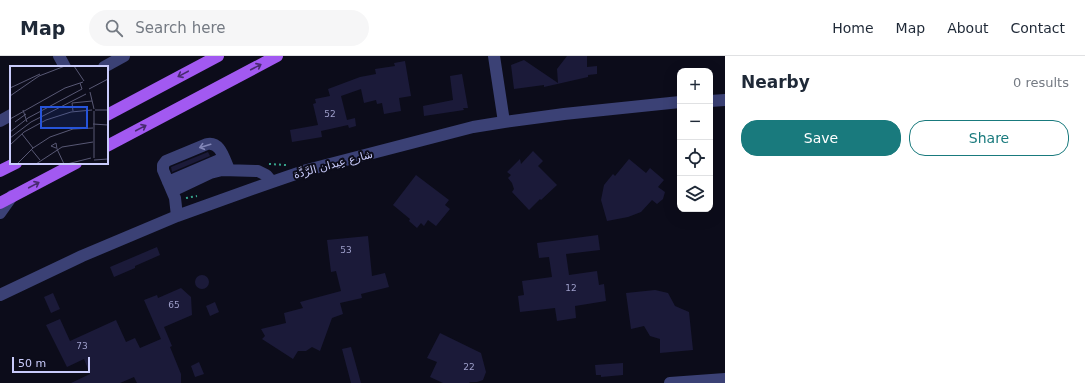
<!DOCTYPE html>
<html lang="en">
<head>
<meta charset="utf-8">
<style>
  :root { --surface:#fff; --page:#f6f6f7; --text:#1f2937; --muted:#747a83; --line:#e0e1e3; --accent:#197a7d }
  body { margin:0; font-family:"DejaVu Sans",Cairo,sans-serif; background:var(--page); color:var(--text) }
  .controls { position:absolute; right:12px; top:12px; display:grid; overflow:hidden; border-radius:8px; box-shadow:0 4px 16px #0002 }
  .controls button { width:36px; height:36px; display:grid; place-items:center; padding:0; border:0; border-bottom:1px solid var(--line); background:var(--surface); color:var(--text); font:20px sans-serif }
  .scale { position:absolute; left:12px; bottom:10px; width:78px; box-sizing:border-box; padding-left:4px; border:2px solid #c9cbfb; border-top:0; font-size:11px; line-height:14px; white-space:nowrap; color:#c9cbfb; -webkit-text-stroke:3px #0c0c1a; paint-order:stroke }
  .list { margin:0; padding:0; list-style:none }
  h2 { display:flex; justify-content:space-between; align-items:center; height:52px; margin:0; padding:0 16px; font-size:17px }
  h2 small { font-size:13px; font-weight:400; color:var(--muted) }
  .actions { display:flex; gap:8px; padding:12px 16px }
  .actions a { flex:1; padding:9px 0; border:1px solid var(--accent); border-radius:16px; text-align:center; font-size:14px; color:var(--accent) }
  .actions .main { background:var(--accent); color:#fff }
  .icon { flex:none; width:22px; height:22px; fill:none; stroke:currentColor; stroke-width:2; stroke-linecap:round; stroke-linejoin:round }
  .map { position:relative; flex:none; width:725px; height:327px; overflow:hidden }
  header { display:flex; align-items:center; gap:24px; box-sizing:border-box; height:56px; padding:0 20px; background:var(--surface); border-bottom:1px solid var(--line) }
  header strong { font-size:19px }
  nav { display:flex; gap:22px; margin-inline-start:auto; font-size:14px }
  .search { width:280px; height:36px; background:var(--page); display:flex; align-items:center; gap:10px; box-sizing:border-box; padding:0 14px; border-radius:22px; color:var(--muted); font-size:15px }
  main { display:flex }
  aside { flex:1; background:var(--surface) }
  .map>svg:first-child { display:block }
</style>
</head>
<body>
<header>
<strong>Map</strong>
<div class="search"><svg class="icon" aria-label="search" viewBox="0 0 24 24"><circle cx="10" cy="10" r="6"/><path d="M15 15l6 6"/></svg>Search here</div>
<nav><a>Home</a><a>Map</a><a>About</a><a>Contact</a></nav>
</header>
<main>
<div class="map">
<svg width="725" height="327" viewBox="0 0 725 327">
  <rect width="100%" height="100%" fill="#0c0c1a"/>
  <path fill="#1b1a39" d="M 567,0 L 587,0 L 587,11 L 597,10 L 597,18 L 588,19 L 588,21 L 544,31 L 544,29 L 514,33 L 511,9 L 524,4 L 558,27 L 557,13 Z
    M 405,5 L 411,40 L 399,42 L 401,55 L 384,58 L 382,47 L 377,48 L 376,44 L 364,47 L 361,33 L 341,40 L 347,64 L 355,62 L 356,70 L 349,72 L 348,69 L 321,75 L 322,81 L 292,86 L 290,74 L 318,69 L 313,48 L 316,47 L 315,43 L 330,40 L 328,33 L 360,21 L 376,18 L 375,13 L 395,10 L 394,7 Z
    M 462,18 L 468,52 L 463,52 L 464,54 L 424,60 L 423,50 L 453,44 L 450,20 Z
    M 533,95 L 543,105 L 538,110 L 557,129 L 541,144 L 540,143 L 529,154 L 512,136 L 514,133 L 512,127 L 508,122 L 511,119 L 507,116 L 520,103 L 521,108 Z
    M 208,96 L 210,100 L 172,116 L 171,111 Z
    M 629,103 L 646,117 L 650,112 L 664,124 L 658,131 L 665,136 L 663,143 L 657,148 L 652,144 L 641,156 L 628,161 L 607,165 L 601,144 L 604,129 L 613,118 L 615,120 Z
    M 416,119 L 449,144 L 445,149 L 450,153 L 436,170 L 428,164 L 424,170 L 421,167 L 417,172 L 409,165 L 410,163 L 393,149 Z
    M 598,179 L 600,194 L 566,198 L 569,219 L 597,215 L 599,229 L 604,228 L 606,245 L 575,250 L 576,262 L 557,265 L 555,252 L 520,256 L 518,240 L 524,239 L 522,225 L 552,221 L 549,201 L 539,202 L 537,187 Z
    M 368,180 L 372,220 L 385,217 L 389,231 L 361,238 L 362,242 L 340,247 L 343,258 L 332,262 L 320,295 L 312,291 L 306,295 L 298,295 L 293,303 L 262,283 L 265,280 L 261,273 L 286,267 L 284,257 L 303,252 L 300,246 L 341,235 L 336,215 L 331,216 L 327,184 Z
    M 157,191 L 160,199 L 135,210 L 135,212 L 114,221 L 110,211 Z
    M195 226a7 7 0 1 1 14 0a7 7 0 1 1-14 0Z
    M 181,232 L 191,241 L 192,259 L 164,271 L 172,290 L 170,291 L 181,318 L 181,327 L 137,327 L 134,321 L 120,327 L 71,327 L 90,318 L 84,303 L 67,311 L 46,269 L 60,263 L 70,285 L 116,264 L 126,286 L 135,282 L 140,292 L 161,283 L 144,244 L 157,239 L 158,242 Z
    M 655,234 L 668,237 L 675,250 L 689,256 L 693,294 L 660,297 L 660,283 L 650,280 L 644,270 L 631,273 L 626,237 Z
    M 53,237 L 60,253 L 51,257 L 44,241 Z
    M 215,246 L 219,256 L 210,260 L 206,250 Z
    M 440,277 L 481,297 L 486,316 L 483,324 L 477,326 L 470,326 L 469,327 L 443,327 L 430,321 L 437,306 L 427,302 Z
    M 351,291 L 361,327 L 351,327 L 342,293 Z
    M 199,306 L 204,318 L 195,321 L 191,310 Z
    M 623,307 L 623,319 L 601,321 L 601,319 L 596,319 L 595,309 Z"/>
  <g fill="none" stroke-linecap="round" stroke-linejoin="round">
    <path stroke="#36a28b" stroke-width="2" stroke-dasharray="2 3" stroke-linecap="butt" d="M 269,108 L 286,109
      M 186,142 L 197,140"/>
    <path stroke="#3b4175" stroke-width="12" d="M 59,0 L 65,11
      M 494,0 L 504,66
      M 104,11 L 124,0
      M 710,45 L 725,44
      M 0,65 L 11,59
      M 168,126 L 224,102
      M 172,135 L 210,117 L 222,114 L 258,115 L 266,119 L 272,126
      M 0,157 L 12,140
      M 177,160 L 175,142 L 163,114 L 163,109 L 166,105 L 207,88 C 221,85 224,104 229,113
      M 0,239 L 82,200 L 177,160 L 272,126 L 307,114 L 473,71 L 504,66 L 564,58 L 680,46
      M 670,327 L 725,323"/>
    <path stroke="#a259f1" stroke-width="12" d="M 107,59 L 218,0
      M 107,90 L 277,0
      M 0,115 L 16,107
      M 0,147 L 76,107"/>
  </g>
  <defs><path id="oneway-shaft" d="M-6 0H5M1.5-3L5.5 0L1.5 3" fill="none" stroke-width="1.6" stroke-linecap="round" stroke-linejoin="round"/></defs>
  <g stroke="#482b70">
    <use href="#oneway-shaft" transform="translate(256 11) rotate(-28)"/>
    <use href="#oneway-shaft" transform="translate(183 18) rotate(152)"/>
    <use href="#oneway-shaft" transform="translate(141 72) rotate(-28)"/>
    <use href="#oneway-shaft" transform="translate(34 129) rotate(-28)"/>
  </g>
  <use stroke="#8286b8" href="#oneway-shaft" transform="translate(205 90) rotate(163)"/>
  <g text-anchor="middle" stroke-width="4" stroke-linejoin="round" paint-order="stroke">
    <g font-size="9" fill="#9e9fca">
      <text x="330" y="61">52</text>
      <text x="346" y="197">53</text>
      <text x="571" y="235">12</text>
      <text x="174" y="252">65</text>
      <text x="82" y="293">73</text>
      <text x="469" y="314">22</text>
    </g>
    <g font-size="11" fill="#c9cbfb" stroke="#0c0c1a">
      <text transform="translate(333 108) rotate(-15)" y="4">شارع عِيدان الرَّدَّة</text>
    </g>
  </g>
  <g transform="translate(10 10)">
    <rect width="98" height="98" fill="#0c0c1a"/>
    <path fill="none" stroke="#585874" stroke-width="1" d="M 64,0 L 74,15M 0,22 L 30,8M 79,23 L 98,13M 80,26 L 84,43M 0,30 L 29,10 L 55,0M 13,44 L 17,56M 85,44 L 98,44M 63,45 L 62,37 L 82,35M 0,53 L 55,22 L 73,16M 5,56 L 16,48M 83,58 L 98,59M 0,66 L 18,52 L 72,23 L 70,17M 12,68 L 23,82M 0,72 L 21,56 L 76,28M 0,79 L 14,66 L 36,54 L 61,46 L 82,44M 46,82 L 41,80 L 46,77 L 47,83M 21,83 L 30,94M 47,83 L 54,98M 84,92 L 84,45M 84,94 L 98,93M 7,98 L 23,82 L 40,71 L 63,63 L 83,62M 26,98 L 52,81 L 83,76M 57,98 L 81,92"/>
    <path fill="#2654da" fill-opacity="0.15" stroke="#2654da" stroke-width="2" d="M 31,41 L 77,41 L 77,62 L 31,62 Z"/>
    <rect width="98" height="98" fill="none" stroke="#c9cbfb" stroke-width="2"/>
  </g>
</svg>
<div class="controls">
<button>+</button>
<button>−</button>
<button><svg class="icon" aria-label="locate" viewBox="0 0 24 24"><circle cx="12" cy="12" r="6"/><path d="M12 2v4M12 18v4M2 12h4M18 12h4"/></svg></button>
<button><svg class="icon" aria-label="layers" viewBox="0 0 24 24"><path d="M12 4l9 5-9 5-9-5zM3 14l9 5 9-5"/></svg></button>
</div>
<div class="scale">50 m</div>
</div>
<aside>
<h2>Nearby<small>0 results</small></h2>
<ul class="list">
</ul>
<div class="actions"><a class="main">Save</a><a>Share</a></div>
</aside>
</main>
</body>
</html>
